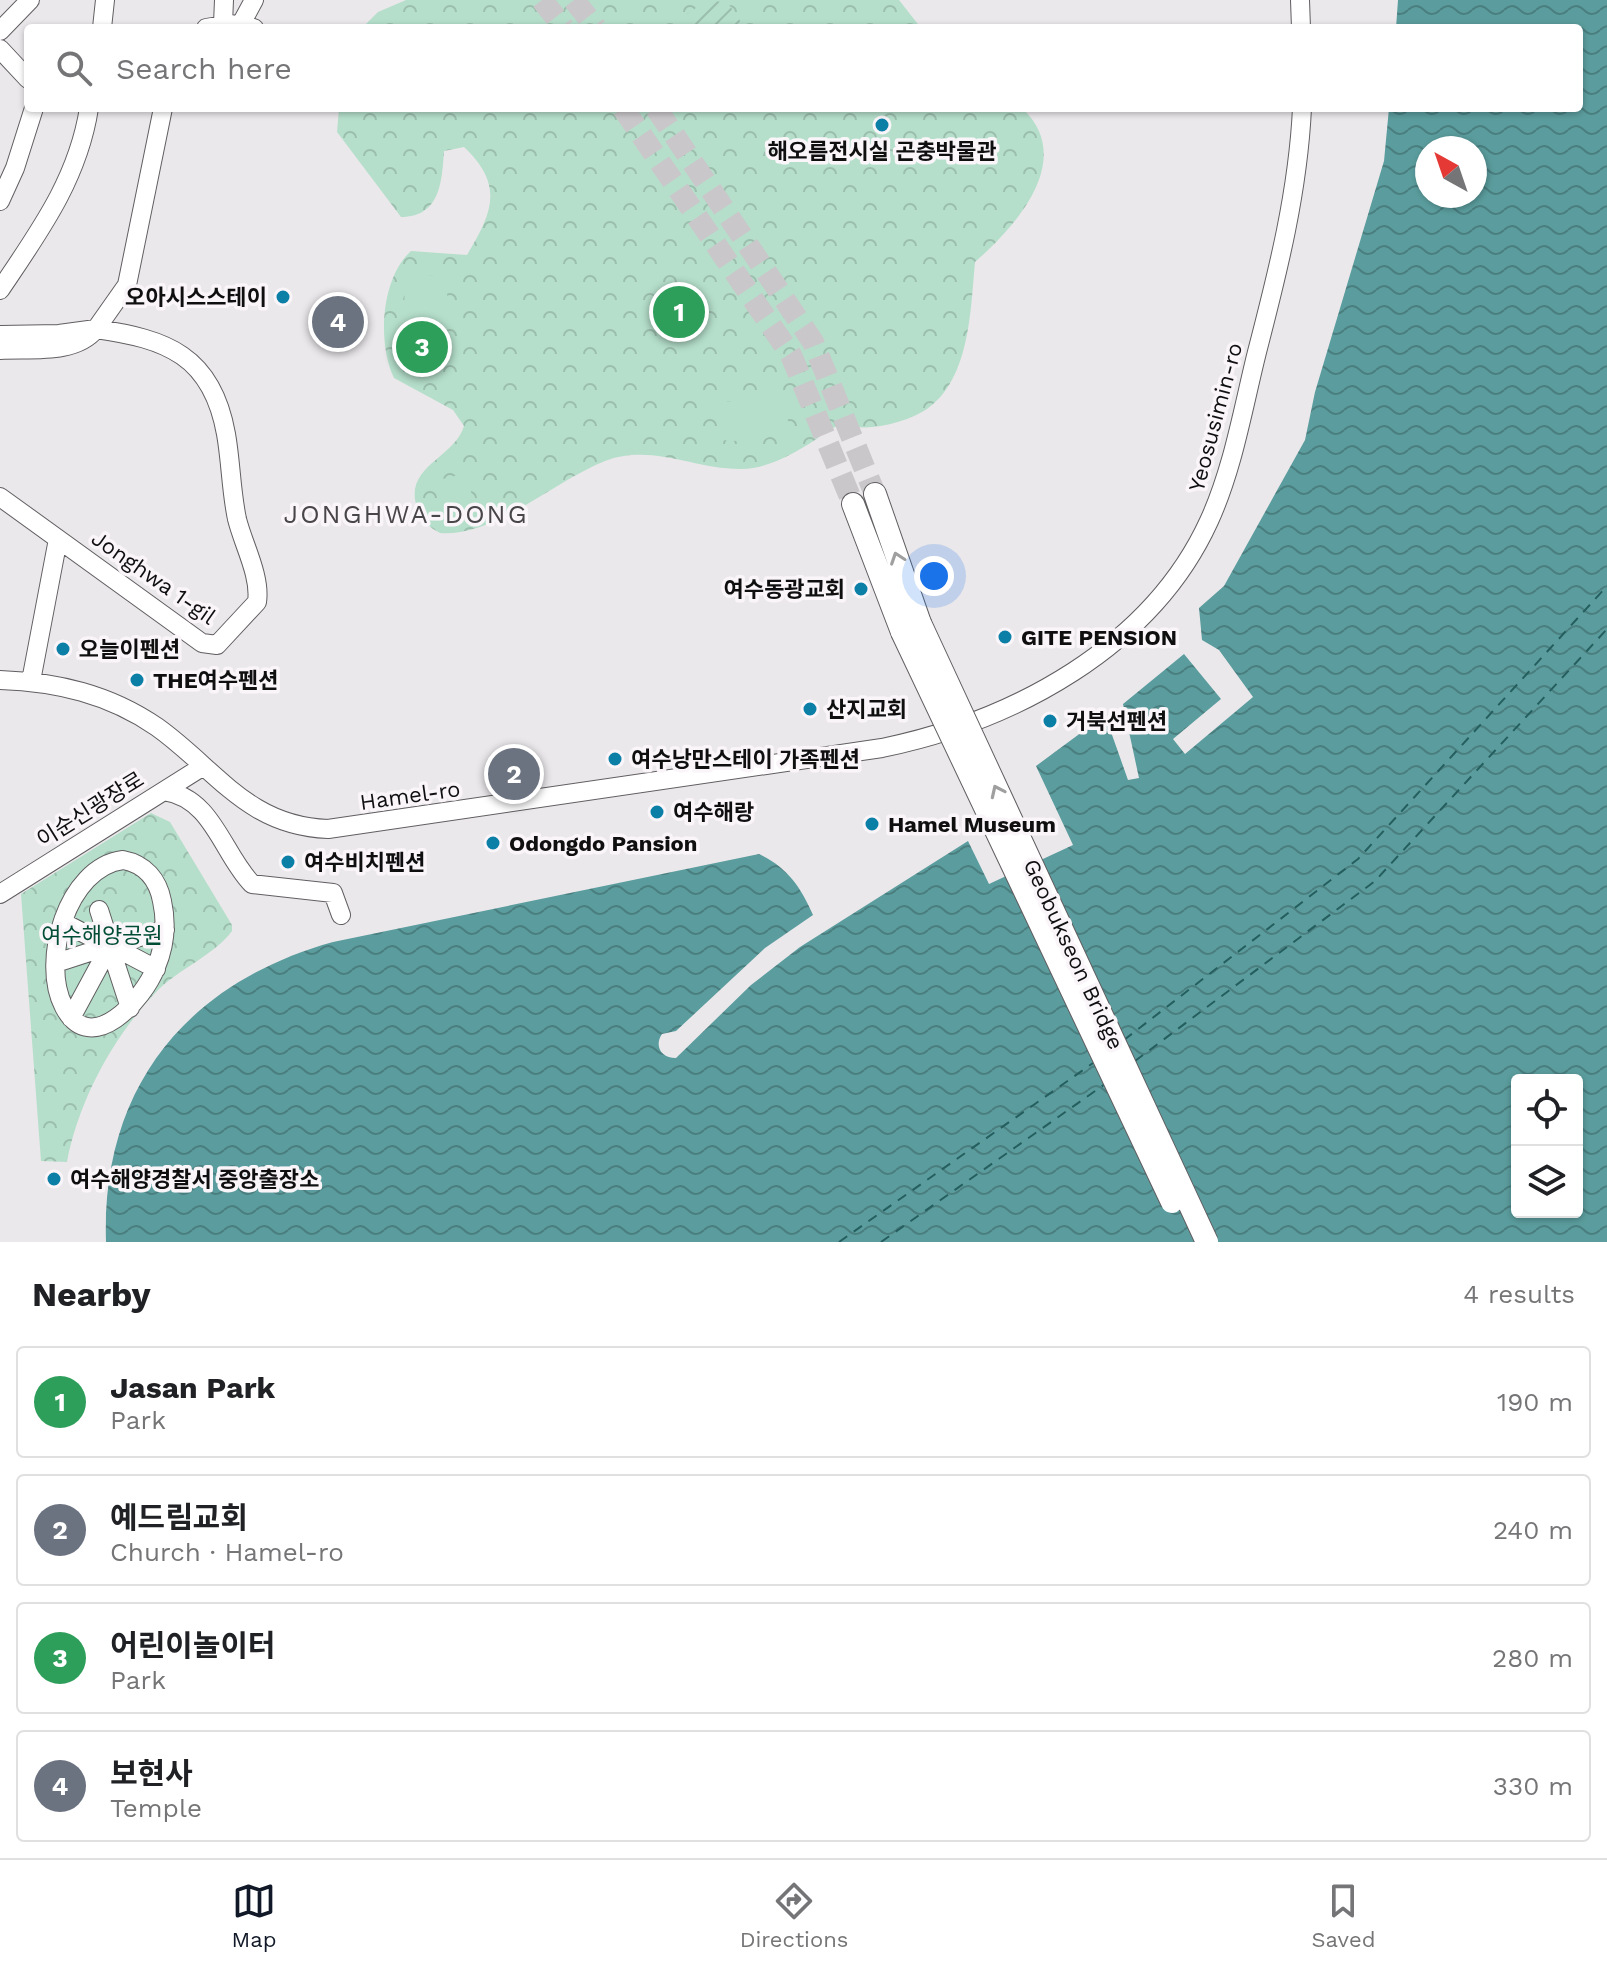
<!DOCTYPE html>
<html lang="en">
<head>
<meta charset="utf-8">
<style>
  :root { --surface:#fff; --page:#f6f6f6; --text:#202124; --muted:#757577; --line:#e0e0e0; --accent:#111827 }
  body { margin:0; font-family:"Work Sans","Noto Sans KR",sans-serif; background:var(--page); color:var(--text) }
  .controls { position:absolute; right:24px; bottom:24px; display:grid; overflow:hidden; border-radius:8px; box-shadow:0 2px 6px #0004 }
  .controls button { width:72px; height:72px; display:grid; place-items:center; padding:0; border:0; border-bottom:2px solid var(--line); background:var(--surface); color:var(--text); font:40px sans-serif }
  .compass { position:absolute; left:1415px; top:136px; width:72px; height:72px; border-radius:50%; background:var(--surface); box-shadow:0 2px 6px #0004; rotate:320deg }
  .you { position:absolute; left:934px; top:576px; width:28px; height:28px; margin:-20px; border:6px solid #fff; border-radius:50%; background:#1a73e8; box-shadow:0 0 0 12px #1a73e833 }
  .badge { display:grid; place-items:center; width:52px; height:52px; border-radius:50%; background:var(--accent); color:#fff; font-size:26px; font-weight:700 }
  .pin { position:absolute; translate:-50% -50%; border:4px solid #fff; box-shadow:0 2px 8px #0006 }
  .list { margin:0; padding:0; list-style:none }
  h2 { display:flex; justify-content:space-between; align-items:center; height:104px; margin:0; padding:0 32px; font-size:34px }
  h2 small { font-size:26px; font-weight:400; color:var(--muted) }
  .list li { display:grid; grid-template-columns:52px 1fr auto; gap:24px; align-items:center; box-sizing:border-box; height:112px; margin:0 16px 16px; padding:0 16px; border:2px solid var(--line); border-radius:8px }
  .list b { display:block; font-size:30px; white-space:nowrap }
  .list p { margin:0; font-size:26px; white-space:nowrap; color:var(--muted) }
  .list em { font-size:26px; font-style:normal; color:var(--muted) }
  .icon { flex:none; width:44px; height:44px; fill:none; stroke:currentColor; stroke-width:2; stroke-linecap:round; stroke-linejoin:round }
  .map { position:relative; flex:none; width:1607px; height:1242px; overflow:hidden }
  .search { position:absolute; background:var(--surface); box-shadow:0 2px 6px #0004; left:24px; right:24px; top:24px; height:88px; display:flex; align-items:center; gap:20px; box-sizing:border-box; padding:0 28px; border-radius:8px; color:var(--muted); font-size:30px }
  .sheet { height:616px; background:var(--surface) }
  nav { display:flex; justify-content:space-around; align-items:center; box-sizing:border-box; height:112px; border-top:2px solid var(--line); background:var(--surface); font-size:22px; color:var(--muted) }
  nav a { display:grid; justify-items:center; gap:4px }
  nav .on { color:var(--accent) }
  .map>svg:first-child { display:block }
</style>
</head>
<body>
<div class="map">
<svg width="1607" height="1242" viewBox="0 0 1607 1242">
  <defs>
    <pattern id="park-crowns" width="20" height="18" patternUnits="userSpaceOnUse" patternTransform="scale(2)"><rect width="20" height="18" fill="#b5dfcb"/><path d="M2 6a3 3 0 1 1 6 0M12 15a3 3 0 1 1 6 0" fill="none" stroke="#9bbead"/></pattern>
    <pattern id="garden-furrows" width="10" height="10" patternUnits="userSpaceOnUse" patternTransform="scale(2)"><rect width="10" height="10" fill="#b5dfcb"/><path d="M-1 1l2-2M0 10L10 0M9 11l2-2" fill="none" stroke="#9bbead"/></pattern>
    <pattern id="water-waves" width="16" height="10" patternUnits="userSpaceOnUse" patternTransform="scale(2)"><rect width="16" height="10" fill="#5b9d9e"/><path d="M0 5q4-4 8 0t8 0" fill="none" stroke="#4a7e7f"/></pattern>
  </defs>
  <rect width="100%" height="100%" fill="#ebe8eb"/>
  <path fill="url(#park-crowns)" d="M 406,0 L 899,0 L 921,28 L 362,28 L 378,12 Z
    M 339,108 L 1022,108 C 1077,159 1015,227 975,262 C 970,316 970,398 907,419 C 896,423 883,426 872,427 C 860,429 847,424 835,427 C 829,429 821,436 815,440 C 793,454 769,468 742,469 C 695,470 652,443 605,461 C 554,481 495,537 440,533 C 428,527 419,518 416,504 C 406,466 455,457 464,426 L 453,410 L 394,378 C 377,343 381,278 411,251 L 467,255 C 493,212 504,185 464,147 L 444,151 C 442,182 440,217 401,217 L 337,132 Z
    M 151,813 L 170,822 L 232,925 L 232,931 C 214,955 181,968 159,989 C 114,1035 79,1099 67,1162 L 41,1161 L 21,894 Z"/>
  <path fill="url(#garden-furrows)" d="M 708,0 L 728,3 L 745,28 L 696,25 L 687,14 Z"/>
  <path fill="#b5dfcb" d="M 406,274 L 448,276 L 446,323 L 403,321 Z
    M 775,394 L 787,406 L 788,423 C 770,444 747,442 722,440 L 719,403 Z
    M 466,473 L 478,518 L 447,527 L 435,481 Z"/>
  <path fill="url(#water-waves)" fill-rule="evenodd" d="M 1398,0 L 1607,0 L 1607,1242 L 106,1242 C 101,1088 186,983 333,942 L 759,854 C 787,867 801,887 813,915 L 765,948 L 676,1031 L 662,1034 C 654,1046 661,1058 676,1058 L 751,985 L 800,947 L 968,841 L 989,884 L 1073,845 L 1036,766 L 1105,715 L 1128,780 L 1139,778 L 1123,704 L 1184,654 L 1221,699 L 1173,739 L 1185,754 L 1253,697 L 1219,650 L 1202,640 L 1199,608 L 1224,586 L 1305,440 L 1315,392 L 1384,161 L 1389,108 L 1579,108 L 1579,28 L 1396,28 ZM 1427,148 L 1475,148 L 1475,196 L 1427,196 ZM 1517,1080 L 1577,1080 L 1577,1212 L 1517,1212 Z"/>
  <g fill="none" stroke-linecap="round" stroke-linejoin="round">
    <path stroke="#255e5f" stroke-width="2" stroke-dasharray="10 8" stroke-linecap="butt" d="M 1124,1040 L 1358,859 L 1607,586
      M 1135,1061 L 1375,881 L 1607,629
      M 839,1242 L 1093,1063
      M 881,1242 L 1105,1084"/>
    <path stroke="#cac7ca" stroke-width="22" stroke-dasharray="22 11" stroke-linecap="butt" d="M 542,0 L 564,28
      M 574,0 L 596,28
      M 623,108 L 791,355 L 853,504
      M 656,108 L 813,342 L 875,494"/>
    <defs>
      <path id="minor" d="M 1300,0 L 1301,28
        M 223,24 L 224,0
        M 241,24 L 254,0
        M 102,28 L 105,0
        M 206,28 L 231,24 L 254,28
        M 0,31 L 30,0
        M 0,49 L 28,79
        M 0,201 L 15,168 L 34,108
        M 0,290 C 39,232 78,179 89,108
        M 0,335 L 59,334 L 96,329 L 127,285 L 163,108
        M 0,350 C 30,348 75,355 96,329 C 166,339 212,355 226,434 C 231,462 231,491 237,519 C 243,544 261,576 257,602 L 217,645 L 202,643 L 0,497
        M 0,680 C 57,682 109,694 157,727 C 216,769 247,826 328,829 L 882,748 C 1013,721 1151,648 1209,521 C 1233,469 1243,408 1257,352 C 1278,271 1298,192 1302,108
        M 31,681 L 58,539
        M 164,791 C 213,798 222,853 252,884 L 333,893 L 341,915
        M 123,860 C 145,864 158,880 162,901 C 167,924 165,946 156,967 C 144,999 91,1059 64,1007 C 40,962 67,867 123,860 Z
        M 0,894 L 202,767
        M 99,910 L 107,935
        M 64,923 L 99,941
        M99 945a11 11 0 1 1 22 0a11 11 0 1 1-22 0Z
        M 121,942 L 165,930
        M 120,950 L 156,969
        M 113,956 L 130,1008
        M 56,963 L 99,949
        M 71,1018 L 105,955"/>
      <path id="major" d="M 875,494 L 920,623
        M 853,504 L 902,632"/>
    </defs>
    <use href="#minor" stroke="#615e61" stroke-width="20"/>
    <use href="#major" stroke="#615e61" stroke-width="24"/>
    <use href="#minor" stroke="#fff" stroke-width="18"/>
    <use href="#major" stroke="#fff" stroke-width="22"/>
    <defs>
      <path id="major-bridge" d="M 920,623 L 1207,1242
        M 902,632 L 1172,1202"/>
    </defs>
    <use href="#major-bridge" stroke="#615e61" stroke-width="24" stroke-linecap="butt"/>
    <use href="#major-bridge" stroke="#fff" stroke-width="22"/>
  </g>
  <defs><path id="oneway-chevron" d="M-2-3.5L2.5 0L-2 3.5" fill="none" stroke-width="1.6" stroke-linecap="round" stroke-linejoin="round" transform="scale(2)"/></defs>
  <g stroke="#9f9f9f">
    <use href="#oneway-chevron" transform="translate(897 558) rotate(-109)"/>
    <use href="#oneway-chevron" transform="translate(997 791) rotate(-115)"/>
  </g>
  <g fill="#0b7fa6" stroke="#f9f5f9" stroke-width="3">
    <circle cx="882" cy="125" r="8"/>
    <circle cx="283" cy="297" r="8"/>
    <circle cx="861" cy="589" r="8"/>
    <circle cx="1005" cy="637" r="8"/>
    <circle cx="63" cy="649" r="8"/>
    <circle cx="137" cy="680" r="8"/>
    <circle cx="810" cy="709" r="8"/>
    <circle cx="1050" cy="721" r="8"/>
    <circle cx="615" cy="759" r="8"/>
    <circle cx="657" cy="812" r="8"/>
    <circle cx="872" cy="824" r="8"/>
    <circle cx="493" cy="843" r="8"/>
    <circle cx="288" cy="862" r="8"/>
    <circle cx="54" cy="1179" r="8"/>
  </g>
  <g text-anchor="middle" stroke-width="7" stroke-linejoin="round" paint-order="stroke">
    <g font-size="22" font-weight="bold" fill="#100f10" stroke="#f9f5f9" text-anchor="start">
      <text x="882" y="159" text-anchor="middle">해오름전시실 곤충박물관</text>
      <text x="267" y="305" text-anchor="end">오아시스스테이</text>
      <text x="845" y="597" text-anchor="end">여수동광교회</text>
      <text x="1021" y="645">GITE PENSION</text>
      <text x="79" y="657">오늘이펜션</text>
      <text x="153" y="688">THE여수펜션</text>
      <text x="826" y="717">산지교회</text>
      <text x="1066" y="729">거북선펜션</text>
      <text x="631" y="767">여수낭만스테이 가족펜션</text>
      <text x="673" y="820">여수해랑</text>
      <text x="888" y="832">Hamel Museum</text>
      <text x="509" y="851">Odongdo Pansion</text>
      <text x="304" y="870">여수비치펜션</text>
      <text x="70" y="1187">여수해양경찰서 중앙출장소</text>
    </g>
    <g font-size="22" fill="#100f10" stroke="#f9f5f9">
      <text transform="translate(1215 417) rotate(-75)" y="8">Yeosusimin-ro</text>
      <text transform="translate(154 577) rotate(35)" y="8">Jonghwa 1-gil</text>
      <text transform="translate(410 795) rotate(-8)" y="8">Hamel-ro</text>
      <text transform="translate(90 809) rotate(-32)" y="8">이순신광장로</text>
      <text transform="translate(1074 954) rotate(65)" y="8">Geobukseon Bridge</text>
    </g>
    <g font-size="22" fill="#004c35" stroke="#f9f5f9">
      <text x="102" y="943">여수해양공원</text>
    </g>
    <g font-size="26" letter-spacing="2" fill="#494649" stroke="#f9f5f9">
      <text x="406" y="523">JONGHWA-DONG</text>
    </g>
  </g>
</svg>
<div class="controls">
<button><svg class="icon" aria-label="locate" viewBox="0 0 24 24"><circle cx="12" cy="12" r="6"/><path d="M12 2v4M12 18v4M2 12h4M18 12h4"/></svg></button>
<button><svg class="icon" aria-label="layers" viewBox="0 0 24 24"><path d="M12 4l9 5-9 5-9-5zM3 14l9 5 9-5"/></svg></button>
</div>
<svg class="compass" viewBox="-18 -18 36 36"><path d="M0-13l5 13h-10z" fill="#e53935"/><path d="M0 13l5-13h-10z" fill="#757577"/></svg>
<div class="you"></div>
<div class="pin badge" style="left:679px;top:312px;background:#2e9e5b">1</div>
<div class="pin badge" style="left:514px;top:774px;background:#6b7280">2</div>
<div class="pin badge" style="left:422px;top:347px;background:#2e9e5b">3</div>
<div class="pin badge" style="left:338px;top:322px;background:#6b7280">4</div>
<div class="search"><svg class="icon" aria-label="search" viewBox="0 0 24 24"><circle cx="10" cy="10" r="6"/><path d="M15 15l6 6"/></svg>Search here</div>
</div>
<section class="sheet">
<h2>Nearby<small>4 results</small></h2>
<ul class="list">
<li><span class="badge" style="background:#2e9e5b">1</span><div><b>Jasan Park</b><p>Park</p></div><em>190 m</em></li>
<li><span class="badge" style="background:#6b7280">2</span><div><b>예드림교회</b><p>Church · Hamel-ro</p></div><em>240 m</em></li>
<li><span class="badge" style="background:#2e9e5b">3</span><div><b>어린이놀이터</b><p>Park</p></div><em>280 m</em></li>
<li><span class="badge" style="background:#6b7280">4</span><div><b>보현사</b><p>Temple</p></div><em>330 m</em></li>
</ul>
</section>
<nav>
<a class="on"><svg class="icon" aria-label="map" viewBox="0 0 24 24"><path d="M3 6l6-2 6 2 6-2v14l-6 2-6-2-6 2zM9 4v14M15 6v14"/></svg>Map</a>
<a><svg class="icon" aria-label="directions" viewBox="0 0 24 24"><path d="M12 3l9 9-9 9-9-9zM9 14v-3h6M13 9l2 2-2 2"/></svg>Directions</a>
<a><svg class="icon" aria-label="saved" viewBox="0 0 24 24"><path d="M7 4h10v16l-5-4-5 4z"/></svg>Saved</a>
</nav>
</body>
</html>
